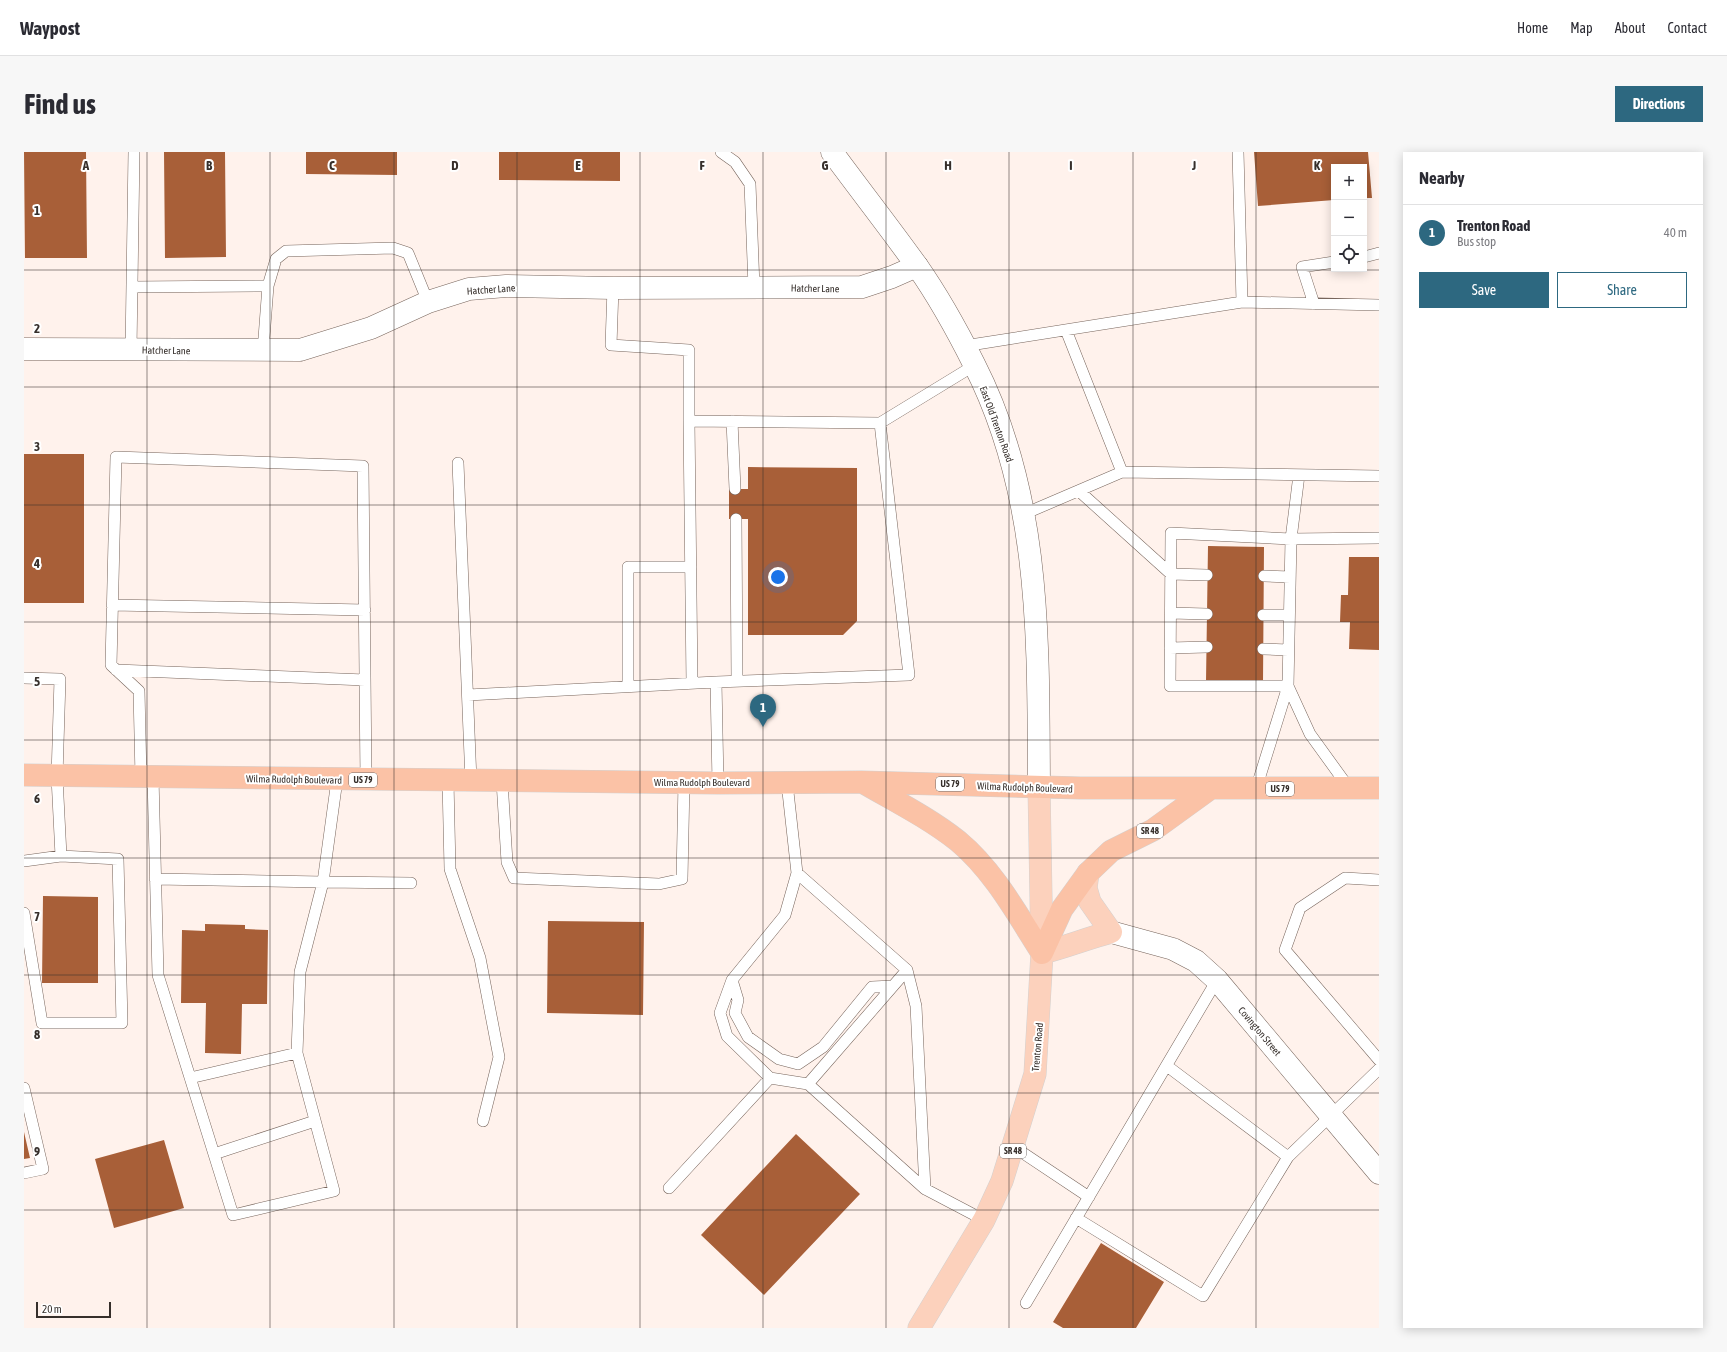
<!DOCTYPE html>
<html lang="en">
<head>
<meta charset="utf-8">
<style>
  :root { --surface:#fff; --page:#f7f7f7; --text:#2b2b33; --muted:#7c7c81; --line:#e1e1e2; --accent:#2d6880 }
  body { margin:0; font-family:"Asap Condensed",sans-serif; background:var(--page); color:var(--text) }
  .controls { position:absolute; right:12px; top:12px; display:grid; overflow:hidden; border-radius:0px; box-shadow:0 2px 10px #0003 }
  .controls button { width:36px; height:36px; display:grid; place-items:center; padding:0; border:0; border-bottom:1px solid var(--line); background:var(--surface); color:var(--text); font:20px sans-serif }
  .scale { position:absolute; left:12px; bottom:10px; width:75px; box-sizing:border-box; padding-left:4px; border:2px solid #362f2b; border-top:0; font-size:11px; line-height:14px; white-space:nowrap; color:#362f2b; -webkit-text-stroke:3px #fff; paint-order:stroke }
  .you { position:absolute; left:754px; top:425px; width:14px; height:14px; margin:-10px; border:3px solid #fff; border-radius:50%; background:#1a73e8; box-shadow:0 0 0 6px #1a73e833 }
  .badge { display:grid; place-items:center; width:26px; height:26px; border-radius:50%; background:var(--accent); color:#fff; font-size:13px; font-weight:700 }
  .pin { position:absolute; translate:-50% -33px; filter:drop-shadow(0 1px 2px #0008) }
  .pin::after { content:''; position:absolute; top:21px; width:14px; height:12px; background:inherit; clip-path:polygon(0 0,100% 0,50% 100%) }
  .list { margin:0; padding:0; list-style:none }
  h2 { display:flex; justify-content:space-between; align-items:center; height:52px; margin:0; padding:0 16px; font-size:17px }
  h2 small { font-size:13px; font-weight:400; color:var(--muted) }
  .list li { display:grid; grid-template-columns:26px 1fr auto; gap:12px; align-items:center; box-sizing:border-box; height:56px; padding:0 16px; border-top:1px solid var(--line) }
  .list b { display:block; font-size:15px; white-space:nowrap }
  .list p { margin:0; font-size:13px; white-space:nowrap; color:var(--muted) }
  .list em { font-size:13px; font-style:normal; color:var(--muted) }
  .actions { display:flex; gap:8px; padding:12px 16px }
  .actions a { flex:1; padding:9px 0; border:1px solid var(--accent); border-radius:0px; text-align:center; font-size:14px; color:var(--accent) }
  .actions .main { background:var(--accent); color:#fff }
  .icon { flex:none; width:22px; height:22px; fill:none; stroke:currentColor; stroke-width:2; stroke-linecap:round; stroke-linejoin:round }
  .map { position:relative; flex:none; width:1355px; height:1176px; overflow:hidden; border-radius:0px }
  header { display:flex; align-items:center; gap:24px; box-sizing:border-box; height:56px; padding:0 20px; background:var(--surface); border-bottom:1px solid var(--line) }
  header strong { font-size:19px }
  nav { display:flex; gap:22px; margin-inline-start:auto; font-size:14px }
  .intro { display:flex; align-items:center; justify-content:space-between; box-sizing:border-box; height:96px; padding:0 24px }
  h1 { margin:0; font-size:28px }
  .button { padding:10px 18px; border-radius:0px; background:var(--accent); color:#fff; font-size:14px; font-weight:700 }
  main { display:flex; gap:24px; padding:0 24px }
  aside { flex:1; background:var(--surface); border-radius:0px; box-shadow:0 2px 10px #0003 }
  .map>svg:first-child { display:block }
</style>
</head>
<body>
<header>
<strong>Waypost</strong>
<nav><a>Home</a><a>Map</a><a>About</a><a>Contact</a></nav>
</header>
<div class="intro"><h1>Find us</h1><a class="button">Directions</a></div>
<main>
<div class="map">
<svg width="1355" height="1176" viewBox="0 0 1355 1176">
  <rect width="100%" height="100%" fill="#fff2ec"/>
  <path fill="#a85f38" d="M 0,0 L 62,0 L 63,106 L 1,106 Z
    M 140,0 L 201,0 L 202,105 L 141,106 Z
    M 282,0 L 373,0 L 373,23 L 282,22 Z
    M 475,0 L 596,0 L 596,29 L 475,28 Z
    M 1230,0 L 1344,0 L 1348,46 L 1340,46 L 1340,15 L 1310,15 L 1310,48 L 1234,54 Z
    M 0,302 L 60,302 L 60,451 L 0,451 Z
    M 724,315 L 833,316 L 833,469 L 819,483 L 724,483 L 724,367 L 705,367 L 705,337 L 724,337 Z
    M 1184,394 L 1240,395 L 1239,530 L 1182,529 Z
    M 1325,405 L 1355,405 L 1355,498 L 1325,497 L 1326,470 L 1316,470 L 1317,443 L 1324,443 Z
    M 19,744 L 74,745 L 74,831 L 18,831 Z
    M 524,769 L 620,770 L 619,863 L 523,861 Z
    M 181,772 L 221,773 L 221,777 L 244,778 L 243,852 L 218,852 L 217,902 L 181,901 L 182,851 L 157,851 L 158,778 L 181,779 Z
    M 0,980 L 6,1006 L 0,1007 Z
    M 772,982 L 836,1042 L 740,1143 L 677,1083 Z
    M 140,988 L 160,1056 L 90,1076 L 71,1007 Z
    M 1077,1091 L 1140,1130 L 1112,1176 L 1039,1176 L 1029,1170 Z"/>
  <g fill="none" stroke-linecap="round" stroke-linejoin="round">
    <defs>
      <path id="service" d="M 697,0 L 711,10 L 726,32 L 730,135
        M 1340,105 L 1355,101
        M 244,134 L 252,107 L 262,99 L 369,96 L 384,101 L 404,150
        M 108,135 L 244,134 L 239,199
        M 589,136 L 587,193 L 665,198 L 665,269
        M 1218,150 L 1355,153
        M 1290,152 L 1278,115 L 1310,110
        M 1042,178 L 1098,320 L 1355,324
        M 940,194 L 1218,150 L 1214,0
        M 107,198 L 110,0
        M 708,269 L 711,337
        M 434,311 L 447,629
        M 1275,323 L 1267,387 L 1355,386
        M 1055,339 L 1147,422 L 1183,423
        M 1000,362 L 1098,320
        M 712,367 L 713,529
        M 1240,424 L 1266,425
        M 88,453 L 341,458
        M 1147,461 L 1183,462
        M 1239,463 L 1265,463
        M 1146,496 L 1183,495
        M 1239,497 L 1264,498
        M 92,518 L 341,528
        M 0,526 L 36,527 L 33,625 L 37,704
        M 668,531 L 665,269 L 856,271
        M 604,534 L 604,415 L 667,415
        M 1264,534 L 1286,582 L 1325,636
        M 444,543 L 692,530
        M 117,625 L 115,539 L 87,513 L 92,305 L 339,314 L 342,628
        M 129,625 L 134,823 L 209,1063 L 310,1039 L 273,901 L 276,820 L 299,730 L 131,727
        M 313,628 L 299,730 L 387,731
        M 424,629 L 426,717 L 456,806 L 475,905 L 459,969
        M 478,629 L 483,710 L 490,726 L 635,732 L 658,727 L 660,630
        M 694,631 L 692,530 L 885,523 L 856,271 L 951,213
        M 763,631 L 773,721 L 761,763 L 708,828 L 696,861 L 703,884 L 746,926 L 784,932 L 901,1037 L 960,1068
        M 1232,637 L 1264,534 L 1267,387 L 1147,381 L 1146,534 L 1264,534
        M 0,709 L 37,704 L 94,707 L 98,871 L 18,871 L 0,761
        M 773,721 L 883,818 L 892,854 L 901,1037
        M 1355,728 L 1321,726 L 1276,756 L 1261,798 L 1355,908
        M 708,828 L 714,848 L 711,861 L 724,885 L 755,907 L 774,912 L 799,895 L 848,835 L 869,834
        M 1143,914 L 1264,1005
        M 166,926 L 273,901
        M 784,932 L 883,818
        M 0,936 L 19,1017 L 0,1021
        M 990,995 L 1065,1045
        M 190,1002 L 291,969
        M 645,1036 L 746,926
        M 1052,1066 L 1179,1144 L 1264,1005 L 1355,917
        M 1002,1151 L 1193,828"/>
      <path id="minor" d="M 0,197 L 276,198 L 347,176 L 404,150 L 445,137 L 482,134 L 589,136 L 838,135 L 868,125 L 893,114
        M 1087,780 L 1149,797 L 1172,809 L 1193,828 L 1355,1021"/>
      <path id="tertiary" d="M 808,0 C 836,38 865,75 893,114 C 914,144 933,178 950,212 C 1018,345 1014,490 1015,635"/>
      <path id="primary" d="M 1018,801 C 1042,795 1064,786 1087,780 L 1066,750 L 1062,736 L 1064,721
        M 895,1176 L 960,1068 L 978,1029 L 1011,922 L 1018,801 L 1015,635"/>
      <path id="trunk" d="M 0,623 L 694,631 L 837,630 L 1056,636 L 1355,636
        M 840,631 C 871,649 905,666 934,689 C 970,719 993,762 1018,801
        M 1018,801 L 1038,757 L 1064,721 L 1087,699 L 1129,678 L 1187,636"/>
    </defs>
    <use href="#service" stroke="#77655c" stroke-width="12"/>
    <use href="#minor" stroke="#77655c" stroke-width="23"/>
    <use href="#tertiary" stroke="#77655c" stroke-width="23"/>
    <use href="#primary" stroke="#d3d1d0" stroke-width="23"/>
    <use href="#trunk" stroke="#d3d1d0" stroke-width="23"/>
    <use href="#service" stroke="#fff" stroke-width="11"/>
    <use href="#minor" stroke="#fff" stroke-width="22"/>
    <use href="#tertiary" stroke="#fff" stroke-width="22"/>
    <use href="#primary" stroke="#fcd1bc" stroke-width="22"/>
    <use href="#trunk" stroke="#fbc2a6" stroke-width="22"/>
  </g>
  <path fill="none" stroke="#362f2b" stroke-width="1" stroke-opacity="0.55" d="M 123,0 L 123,1176M 246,0 L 246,1176M 370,0 L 370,1176M 493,0 L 493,1176M 616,0 L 616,1176M 739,0 L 739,1176M 862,0 L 862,1176M 985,0 L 985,1176M 1109,0 L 1109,1176M 1232,0 L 1232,1176M 0,118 L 1355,118M 0,235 L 1355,235M 0,353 L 1355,353M 0,470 L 1355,470M 0,588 L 1355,588M 0,706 L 1355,706M 0,823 L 1355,823M 0,941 L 1355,941M 0,1058 L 1355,1058"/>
  <g text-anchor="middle" stroke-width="4" stroke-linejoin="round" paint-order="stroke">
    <g fill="#fff" stroke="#726d6b" stroke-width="1">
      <rect x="325" y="621" width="28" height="14" rx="3"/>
      <rect x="912" y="625" width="28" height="14" rx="3"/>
      <rect x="1242" y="630" width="28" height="14" rx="3"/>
      <rect x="1113" y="672" width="26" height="14" rx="3"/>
      <rect x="976" y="992" width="26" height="14" rx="3"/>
    </g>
    <g font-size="9" font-weight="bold" fill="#362f2b">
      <text x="339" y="631">US 79</text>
      <text x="926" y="635">US 79</text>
      <text x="1256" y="640">US 79</text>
      <text x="1126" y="682">SR 48</text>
      <text x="989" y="1002">SR 48</text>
    </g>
    <g font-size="10" fill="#362f2b" stroke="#fff">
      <text transform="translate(791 136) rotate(1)" y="4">Hatcher Lane</text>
      <text transform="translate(467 137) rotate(-4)" y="4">Hatcher Lane</text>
      <text transform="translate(142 198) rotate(1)" y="4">Hatcher Lane</text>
      <text transform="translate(973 272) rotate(70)" y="4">East Old Trenton Road</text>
      <text transform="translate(270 627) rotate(1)" y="4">Wilma Rudolph Boulevard</text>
      <text x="678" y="634">Wilma Rudolph Boulevard</text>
      <text transform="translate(1001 635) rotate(2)" y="4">Wilma Rudolph Boulevard</text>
      <text transform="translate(1236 879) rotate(50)" y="4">Covington Street</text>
      <text transform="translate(1013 895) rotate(-85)" y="4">Trenton Road</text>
    </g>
  </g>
  <g font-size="13" text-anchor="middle" font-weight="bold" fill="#362f2b" stroke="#fff" stroke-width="4" stroke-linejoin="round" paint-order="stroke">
    <text x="62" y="18">A</text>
    <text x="185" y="18">B</text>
    <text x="308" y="18">C</text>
    <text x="431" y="18">D</text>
    <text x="554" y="18">E</text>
    <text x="678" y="18">F</text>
    <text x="801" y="18">G</text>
    <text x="924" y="18">H</text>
    <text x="1047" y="18">I</text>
    <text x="1170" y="18">J</text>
    <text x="1293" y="18">K</text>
    <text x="13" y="63">1</text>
    <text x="13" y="181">2</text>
    <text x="13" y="299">3</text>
    <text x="13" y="416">4</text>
    <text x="13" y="534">5</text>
    <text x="13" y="651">6</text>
    <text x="13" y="769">7</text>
    <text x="13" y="887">8</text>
    <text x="13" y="1004">9</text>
  </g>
</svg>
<div class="controls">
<button>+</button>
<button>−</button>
<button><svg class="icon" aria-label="locate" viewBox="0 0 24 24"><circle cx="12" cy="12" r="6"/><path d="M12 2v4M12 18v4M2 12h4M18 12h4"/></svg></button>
</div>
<div class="scale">20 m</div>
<div class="you"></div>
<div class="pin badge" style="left:739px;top:575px">1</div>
</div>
<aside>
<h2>Nearby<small></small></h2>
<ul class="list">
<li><span class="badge">1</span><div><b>Trenton Road</b><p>Bus stop</p></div><em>40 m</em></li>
</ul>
<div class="actions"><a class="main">Save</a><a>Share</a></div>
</aside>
</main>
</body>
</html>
